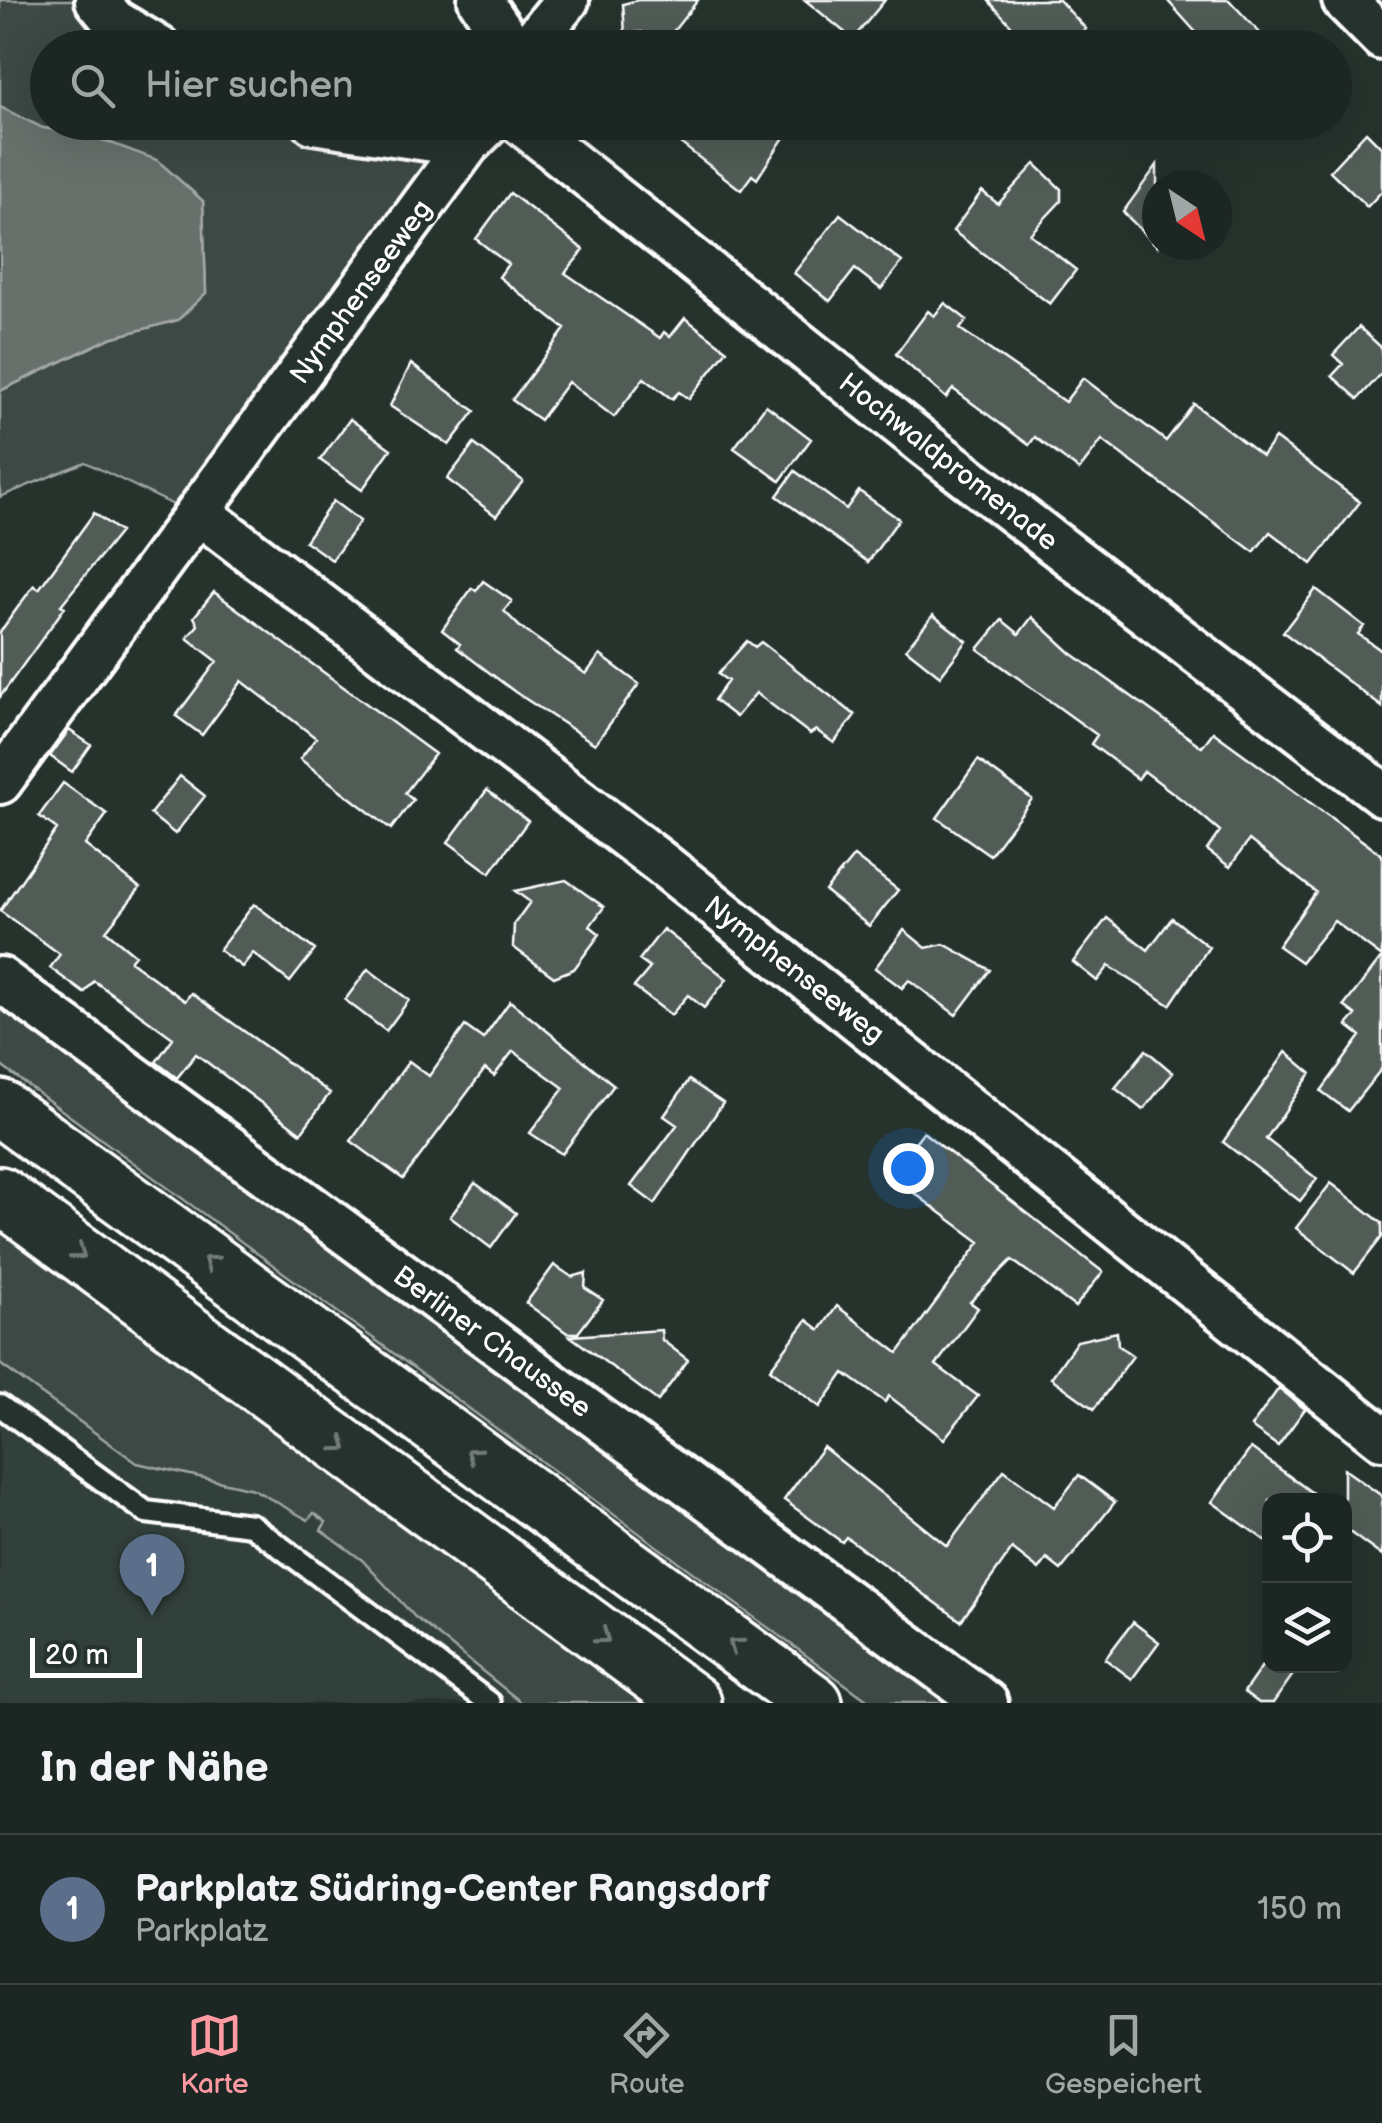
<!DOCTYPE html>
<html lang="de">
<head>
<meta charset="utf-8">
<style>
  :root { --surface:#1c2622; --page:#252e2a; --text:#f1f3f6; --muted:#a0a5a5; --line:#3a4340; --accent:#ff9aa2 }
  body { margin:0; font-family:"Balsamiq Sans",sans-serif; background:var(--page); color:var(--text) }
  .controls { position:absolute; right:30px; bottom:30px; display:grid; overflow:hidden; border-radius:20px; box-shadow:0 10px 40px #0002 }
  .controls button { width:90px; height:90px; display:grid; place-items:center; padding:0; border:0; border-bottom:2px solid var(--line); background:var(--surface); color:var(--text); font:50px sans-serif }
  .compass { position:absolute; left:1142px; top:170px; width:90px; height:90px; border-radius:50%; background:var(--surface); box-shadow:0 10px 40px #0002; rotate:145deg }
  .scale { position:absolute; left:30px; bottom:25px; width:112px; box-sizing:border-box; padding-left:10px; border:5px solid #fff; border-top:0; font-size:28px; line-height:35px; white-space:nowrap; color:#fff; -webkit-text-stroke:8px #26332d; paint-order:stroke }
  .you { position:absolute; left:908px; top:1168px; width:35px; height:35px; margin:-25px; border:8px solid #fff; border-radius:50%; background:#1a73e8; box-shadow:0 0 0 15px #1a73e833 }
  .badge { display:grid; place-items:center; width:65px; height:65px; border-radius:50%; background:var(--accent); color:#fff; font-size:32px; font-weight:700 }
  .pin { position:absolute; translate:-50% -82px; filter:drop-shadow(0 2px 5px #0008) }
  .pin::after { content:''; position:absolute; top:52px; width:35px; height:30px; background:inherit; clip-path:polygon(0 0,100% 0,50% 100%) }
  .list { margin:0; padding:0; list-style:none }
  h2 { display:flex; justify-content:space-between; align-items:center; height:130px; margin:0; padding:0 40px; font-size:42px }
  h2 small { font-size:32px; font-weight:400; color:var(--muted) }
  .list li { display:grid; grid-template-columns:65px 1fr auto; gap:30px; align-items:center; box-sizing:border-box; height:150px; padding:0 40px; border-top:2px solid var(--line) }
  .list b { display:block; font-size:38px; white-space:nowrap }
  .list p { margin:0; font-size:32px; white-space:nowrap; color:var(--muted) }
  .list em { font-size:32px; font-style:normal; color:var(--muted) }
  .icon { flex:none; width:55px; height:55px; fill:none; stroke:currentColor; stroke-width:2; stroke-linecap:round; stroke-linejoin:round }
  .map { position:relative; flex:none; width:1382px; height:1703px; overflow:hidden }
  .search { position:absolute; background:var(--surface); box-shadow:0 10px 40px #0002; left:30px; right:30px; top:30px; height:110px; display:flex; align-items:center; gap:25px; box-sizing:border-box; padding:0 35px; border-radius:55px; color:var(--muted); font-size:38px }
  .sheet { height:280px; background:var(--surface) }
  nav { display:flex; justify-content:space-around; align-items:center; box-sizing:border-box; height:140px; border-top:2px solid var(--line); background:var(--surface); font-size:28px; color:var(--muted) }
  nav a { display:grid; justify-items:center; gap:5px }
  nav .on { color:var(--accent) }
  .map>svg:first-child { display:block }
</style>
</head>
<body>
<div class="map">
<svg width="1382" height="1703" viewBox="0 0 1382 1703">
  <rect width="100%" height="100%" fill="#26332d"/>
  <filter id="ink" filterUnits="userSpaceOnUse"><feTurbulence type="fractalNoise" baseFrequency=".01" numOctaves="2"/><feDisplacementMap in="SourceGraphic" scale="20" xChannelSelector="R" yChannelSelector="G"/><feConvolveMatrix kernelMatrix="1 2 1 2 8 2 1 2 1" color-interpolation-filters="sRGB"/></filter>
  <g filter="url(#ink)">
    <path fill="#333f3a" d="M 0,1326 L 270,1464 L 563,1703 L 0,1703 Z"/>
    <path fill="#3e4944" stroke="#9ea4a2" stroke-width="2.5" d="M 0,0 L 85,0 L 142,47 L 48,48 L 48,122 L 288,123 L 319,133 L 456,149 L 184,510 L 85,462 L 0,497 L 0,391 L 110,338 L 178,320 L 206,292 L 203,201 L 157,160 L 89,135 L 43,128 L 0,107 Z
      M 0,1002 L 959,1703 L 871,1703 L 0,1065 Z
      M 0,1224 L 655,1703 L 522,1703 L 415,1617 L 362,1560 L 321,1530 L 326,1522 L 314,1513 L 308,1520 L 253,1489 L 137,1463 L 0,1364 Z"/>
    <path fill="#67706c" stroke="#a4a9a7" stroke-width="2.5" d="M 0,107 L 43,128 L 89,135 L 157,160 L 203,201 L 206,293 L 178,320 L 110,338 L 0,391 Z"/>
    <path fill="#515c57" stroke="#fff" stroke-width="2.5" d="M 638,0 L 698,0 L 661,47 L 642,32 L 625,34 L 623,4 Z
      M 805,0 L 885,0 L 853,39 Z
      M 988,0 L 1059,0 L 1086,29 L 1066,48 L 1032,48 Z
      M 1167,0 L 1229,0 L 1274,48 L 1210,48 Z
      M 653,122 L 794,122 L 757,179 L 752,175 L 741,190 Z
      M 1366,132 L 1382,148 L 1382,191 L 1367,207 L 1330,171 Z
      M 1035,164 L 1061,189 L 1061,201 L 1030,234 L 1076,270 L 1050,304 L 953,231 L 982,191 L 998,204 Z
      M 1157,165 L 1157,246 L 1123,212 Z
      M 510,193 L 584,250 L 565,273 L 660,338 L 664,332 L 670,337 L 685,318 L 727,350 L 689,399 L 679,392 L 672,399 L 644,378 L 614,417 L 568,382 L 540,420 L 512,400 L 565,329 L 499,277 L 508,264 L 476,239 Z
      M 840,214 L 902,262 L 881,289 L 855,269 L 830,301 L 794,273 Z
      M 945,303 L 967,320 L 960,329 L 1065,402 L 1083,378 L 1166,441 L 1194,404 L 1262,456 L 1275,438 L 1360,502 L 1312,564 L 1270,532 L 1254,552 L 1102,440 L 1079,470 L 1035,437 L 1029,445 L 953,389 L 946,398 L 896,354 L 928,311 L 934,316 Z
      M 1359,327 L 1382,348 L 1382,373 L 1358,399 L 1332,376 L 1343,364 L 1333,355 Z
      M 411,364 L 475,411 L 449,445 L 390,406 Z
      M 766,405 L 811,439 L 780,481 L 734,448 Z
      M 350,419 L 391,449 L 362,490 L 320,460 Z
      M 474,444 L 523,481 L 496,516 L 447,479 Z
      M 795,471 L 846,509 L 859,491 L 899,519 L 868,562 L 777,496 Z
      M 333,501 L 360,521 L 332,560 L 305,541 Z
      M 94,513 L 120,532 L 61,605 L 65,607 L 0,697 L 0,632 L 34,585 L 39,589 Z
      M 483,581 L 512,601 L 504,611 L 520,627 L 586,674 L 600,655 L 639,684 L 595,744 L 515,692 L 457,648 L 460,644 L 442,630 L 472,588 L 476,591 Z
      M 1316,589 L 1364,626 L 1358,634 L 1382,651 L 1382,707 L 1283,632 Z
      M 214,592 L 435,754 L 405,793 L 413,800 L 391,829 L 300,759 L 316,738 L 242,681 L 202,735 L 176,716 L 217,661 L 187,638 L 198,625 L 194,617 Z
      M 933,615 L 967,641 L 940,676 L 906,649 Z
      M 1032,617 L 1071,653 L 1202,747 L 1213,732 L 1382,855 L 1382,1068 L 1348,1111 L 1321,1091 L 1361,1036 L 1347,1025 L 1356,1015 L 1344,1006 L 1382,957 L 1334,921 L 1301,962 L 1278,946 L 1316,892 L 1249,840 L 1230,867 L 1207,850 L 1220,831 L 1193,808 L 1144,771 L 1138,779 L 1091,744 L 1097,735 L 978,649 L 1002,620 L 1019,634 Z
      M 747,641 L 755,647 L 761,642 L 855,715 L 834,743 L 816,730 L 810,734 L 756,693 L 736,717 L 714,700 L 728,681 L 718,674 Z
      M 69,730 L 91,745 L 72,772 L 50,756 Z
      M 978,760 L 1032,799 L 990,855 L 937,818 Z
      M 180,776 L 205,796 L 175,834 L 150,814 Z
      M 63,783 L 107,814 L 85,845 L 140,888 L 106,931 L 135,955 L 130,961 L 185,1001 L 191,993 L 330,1093 L 301,1133 L 196,1054 L 177,1078 L 156,1062 L 173,1038 L 94,981 L 84,993 L 50,968 L 60,954 L 0,911 L 57,829 L 39,816 Z
      M 487,790 L 528,821 L 490,873 L 448,842 Z
      M 854,856 L 898,890 L 869,926 L 825,891 Z
      M 566,880 L 604,907 L 590,926 L 600,934 L 574,969 L 554,977 L 513,947 L 514,924 L 530,902 L 515,891 Z
      M 254,904 L 315,950 L 290,982 L 253,953 L 242,967 L 219,950 Z
      M 1107,918 L 1148,950 L 1172,918 L 1209,947 L 1170,1005 L 1109,966 L 1097,981 L 1073,962 Z
      M 663,929 L 727,979 L 704,1008 L 688,995 L 671,1015 L 634,987 L 650,968 L 639,960 Z
      M 904,930 L 926,948 L 944,944 L 990,970 L 956,1015 L 909,980 L 902,988 L 875,968 Z
      M 368,969 L 409,1000 L 386,1031 L 345,1000 Z
      M 510,1001 L 614,1085 L 562,1154 L 530,1133 L 564,1088 L 513,1051 L 494,1076 L 485,1069 L 403,1179 L 351,1141 L 409,1061 L 429,1076 L 465,1026 L 483,1039 Z
      M 1146,1050 L 1173,1073 L 1143,1110 L 1115,1088 Z
      M 1286,1052 L 1311,1073 L 1266,1139 L 1317,1179 L 1300,1201 L 1223,1142 Z
      M 689,1080 L 723,1103 L 655,1204 L 631,1186 L 677,1125 L 664,1116 Z
      M 923,1132 L 1103,1272 L 1075,1307 L 1012,1260 L 970,1302 L 978,1308 L 936,1365 L 978,1396 L 944,1439 L 889,1396 L 885,1402 L 844,1373 L 820,1407 L 770,1369 L 807,1320 L 820,1330 L 837,1306 L 898,1353 L 980,1242 L 890,1175 Z
      M 475,1183 L 516,1213 L 491,1248 L 450,1217 Z
      M 1331,1183 L 1382,1223 L 1382,1237 L 1354,1273 L 1296,1228 Z
      M 554,1265 L 572,1277 L 586,1273 L 585,1288 L 603,1300 L 578,1333 L 567,1333 L 526,1303 Z
      M 661,1330 L 662,1340 L 688,1360 L 658,1401 L 570,1336 Z
      M 1117,1332 L 1118,1345 L 1133,1356 L 1094,1409 L 1051,1378 L 1077,1341 Z
      M 1279,1388 L 1305,1409 L 1278,1446 L 1251,1427 Z
      M 823,1447 L 947,1546 L 1004,1470 L 1054,1507 L 1079,1475 L 1115,1502 L 1061,1570 L 1047,1559 L 1039,1570 L 1012,1549 L 961,1621 L 846,1537 L 842,1542 L 784,1500 Z
      M 1251,1448 L 1322,1500 L 1270,1500 L 1270,1544 L 1212,1502 Z
      M 1344,1469 L 1382,1496 L 1382,1556 L 1344,1528 Z
      M 1133,1622 L 1159,1642 L 1132,1679 L 1105,1659 Z
      M 1262,1666 L 1299,1666 L 1273,1703 L 1259,1703 L 1244,1692 Z"/>
    <g fill="none" stroke-linecap="round" stroke-linejoin="round">
      <defs>
        <path id="service" d="M 0,1406 L 146,1512 L 251,1525 L 490,1703"/>
        <path id="minor" d="M 97,0 L 114,21 L 159,48
          M 480,0 L 513,48
          M 1344,0 L 1382,38
          M 528,48 L 567,0
          M 313,122 L 467,145
          M 520,122 L 927,446 L 1382,794
          M 198,512 L 661,863 L 1382,1438
          M 0,782 L 467,145 L 490,122
          M 0,979 L 986,1703"/>
        <path id="primary" d="M 0,1108 L 814,1703
          M 0,1195 L 693,1703"/>
      </defs>
      <use href="#service" stroke="#fff" stroke-width="28"/>
      <use href="#minor" stroke="#fff" stroke-width="50"/>
      <use href="#primary" stroke="#fff" stroke-width="62"/>
      <use href="#service" stroke="#26332d" stroke-width="20"/>
      <use href="#minor" stroke="#26332d" stroke-width="42"/>
      <use href="#primary" stroke="#26332d" stroke-width="55"/>
    </g>
    <defs><path id="oneway-chevron" d="M-2-3.5L2.5 0L-2 3.5" fill="none" stroke-width="1.6" stroke-linecap="round" stroke-linejoin="round" transform="scale(2.5)"/></defs>
    <g stroke="#727a76">
      <use href="#oneway-chevron" transform="translate(79 1253) rotate(36)"/>
      <use href="#oneway-chevron" transform="translate(210 1262) rotate(-144)"/>
      <use href="#oneway-chevron" transform="translate(341 1445) rotate(36)"/>
      <use href="#oneway-chevron" transform="translate(473 1454) rotate(-144)"/>
      <use href="#oneway-chevron" transform="translate(603 1637) rotate(36)"/>
      <use href="#oneway-chevron" transform="translate(735 1645) rotate(-144)"/>
    </g>
  </g>
  <g text-anchor="middle" stroke-width="8" stroke-linejoin="round" paint-order="stroke">
    <g font-size="28" fill="#fff" stroke="#26332d">
      <text transform="translate(360 291) rotate(-54)" y="10">Nymphenseeweg</text>
      <text transform="translate(949 461) rotate(38)" y="10">Hochwaldpromenade</text>
      <text transform="translate(795 969) rotate(38)" y="10">Nymphenseeweg</text>
      <text transform="translate(493 1341) rotate(36)" y="10">Berliner Chaussee</text>
    </g>
  </g>
</svg>
<div class="controls">
<button><svg class="icon" aria-label="locate" viewBox="0 0 24 24"><circle cx="12" cy="12" r="6"/><path d="M12 2v4M12 18v4M2 12h4M18 12h4"/></svg></button>
<button><svg class="icon" aria-label="layers" viewBox="0 0 24 24"><path d="M12 4l9 5-9 5-9-5zM3 14l9 5 9-5"/></svg></button>
</div>
<svg class="compass" viewBox="-18 -18 36 36"><path d="M0-13l5 13h-10z" fill="#e53935"/><path d="M0 13l5-13h-10z" fill="#a0a5a5"/></svg>
<div class="scale">20 m</div>
<div class="you"></div>
<div class="pin badge" style="left:152px;top:1616px;background:#5c6f8a">1</div>
<div class="search"><svg class="icon" aria-label="search" viewBox="0 0 24 24"><circle cx="10" cy="10" r="6"/><path d="M15 15l6 6"/></svg>Hier suchen</div>
</div>
<section class="sheet">
<h2>In der Nähe<small></small></h2>
<ul class="list">
<li><span class="badge" style="background:#5c6f8a">1</span><div><b>Parkplatz Südring-Center Rangsdorf</b><p>Parkplatz</p></div><em>150 m</em></li>
</ul>
</section>
<nav>
<a class="on"><svg class="icon" aria-label="map" viewBox="0 0 24 24"><path d="M3 6l6-2 6 2 6-2v14l-6 2-6-2-6 2zM9 4v14M15 6v14"/></svg>Karte</a>
<a><svg class="icon" aria-label="directions" viewBox="0 0 24 24"><path d="M12 3l9 9-9 9-9-9zM9 14v-3h6M13 9l2 2-2 2"/></svg>Route</a>
<a><svg class="icon" aria-label="saved" viewBox="0 0 24 24"><path d="M7 4h10v16l-5-4-5 4z"/></svg>Gespeichert</a>
</nav>
</body>
</html>
